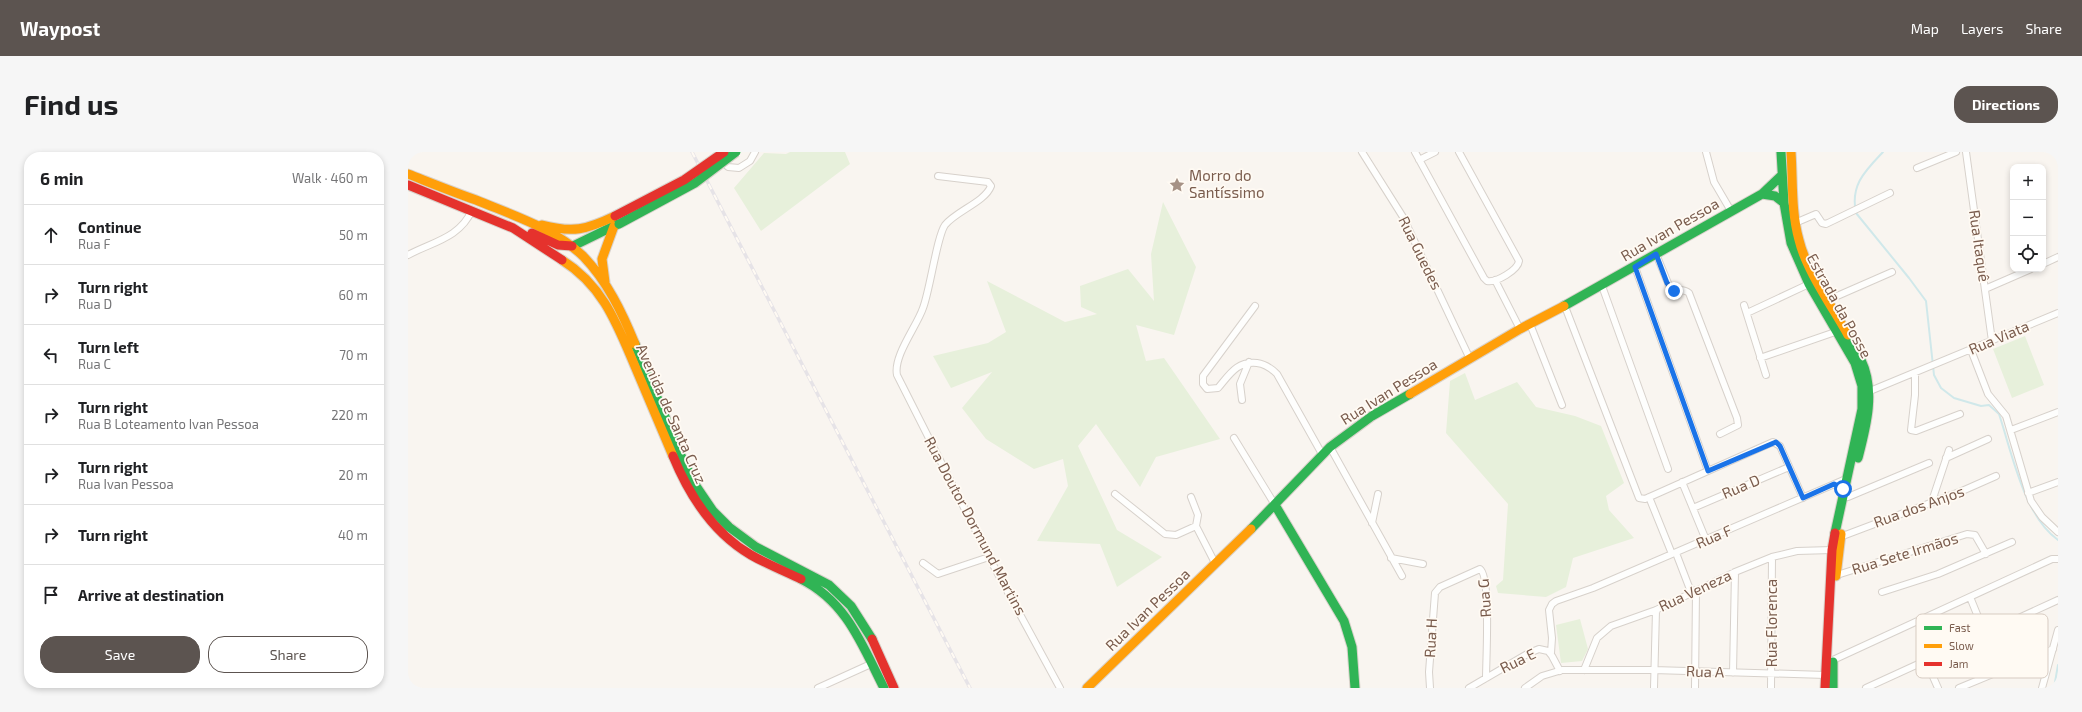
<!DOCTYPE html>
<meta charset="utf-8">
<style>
body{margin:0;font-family:"Exo 2",sans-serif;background:#f6f6f6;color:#202124}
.controls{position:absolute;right:12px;top:12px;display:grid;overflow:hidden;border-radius:8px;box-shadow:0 2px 6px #0003}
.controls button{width:36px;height:36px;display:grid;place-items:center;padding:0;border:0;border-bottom:1px solid #e0e0e0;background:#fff;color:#202124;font:20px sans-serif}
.stop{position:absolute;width:12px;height:12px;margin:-9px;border:3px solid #1a73e8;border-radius:50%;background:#fff}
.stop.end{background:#1a73e8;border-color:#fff;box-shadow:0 1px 4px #0008}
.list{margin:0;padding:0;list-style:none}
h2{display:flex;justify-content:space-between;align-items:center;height:52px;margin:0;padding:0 16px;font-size:17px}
h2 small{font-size:13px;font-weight:400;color:#757577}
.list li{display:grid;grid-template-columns:26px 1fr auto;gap:12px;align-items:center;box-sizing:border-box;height:60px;padding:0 16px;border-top:1px solid #e0e0e0}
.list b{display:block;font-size:15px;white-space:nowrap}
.list p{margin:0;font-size:13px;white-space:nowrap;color:#757577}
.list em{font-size:13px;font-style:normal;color:#757577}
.actions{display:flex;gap:8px;padding:12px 16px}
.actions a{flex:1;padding:9px 0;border:1px solid #5c5450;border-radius:16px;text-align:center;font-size:14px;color:#5c5450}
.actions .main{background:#5c5450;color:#fff}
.icon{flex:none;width:22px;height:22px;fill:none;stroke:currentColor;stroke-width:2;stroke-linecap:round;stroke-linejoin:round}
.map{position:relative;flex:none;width:1650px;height:536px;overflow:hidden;border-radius:16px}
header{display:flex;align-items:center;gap:24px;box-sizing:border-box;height:56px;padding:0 20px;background:#5c5450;color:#fff}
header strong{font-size:19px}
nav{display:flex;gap:22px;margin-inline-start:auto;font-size:14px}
.intro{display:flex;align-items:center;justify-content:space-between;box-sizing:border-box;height:96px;padding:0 24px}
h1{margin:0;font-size:28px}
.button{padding:10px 18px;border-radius:16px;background:#5c5450;color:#fff;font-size:14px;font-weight:700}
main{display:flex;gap:24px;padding:0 24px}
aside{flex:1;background:#fff;border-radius:16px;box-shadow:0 2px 6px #0003}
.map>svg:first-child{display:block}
.green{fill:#e7f0db}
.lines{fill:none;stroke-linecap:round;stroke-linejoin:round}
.stream{stroke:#d0e8ea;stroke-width:2}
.street-casing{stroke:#d7d1cb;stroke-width:8}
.fast-casing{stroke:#d9d2cb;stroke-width:11}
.slow-casing{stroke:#d9d2cb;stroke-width:11}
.jam-casing{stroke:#d9d2cb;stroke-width:11}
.street{stroke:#fefefd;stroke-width:6}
.fast{stroke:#30b455;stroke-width:9}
.slow{stroke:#ff9f0a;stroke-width:9}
.jam{stroke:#e5322d;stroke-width:9}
.rail-casing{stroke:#e6e3e7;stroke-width:3.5}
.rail{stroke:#fffaf3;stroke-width:2;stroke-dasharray:6;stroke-linecap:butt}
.fast-bridge-casing{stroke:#d9d2cb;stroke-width:11;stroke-linecap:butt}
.jam-bridge-casing{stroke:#d9d2cb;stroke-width:11;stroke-linecap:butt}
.fast-bridge{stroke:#30b455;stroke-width:9}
.jam-bridge{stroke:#e5322d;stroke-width:9}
.route{stroke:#1a73e8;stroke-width:5}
.labels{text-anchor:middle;stroke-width:3.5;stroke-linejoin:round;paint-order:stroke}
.poi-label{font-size:15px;fill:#7a5c4d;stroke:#fffaf3;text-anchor:start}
.street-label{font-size:15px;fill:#7a5c4d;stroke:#fffaf3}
.key{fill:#fffaf3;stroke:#d7cbc1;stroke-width:1}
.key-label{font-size:11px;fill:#7a5c4d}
</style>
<header>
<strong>Waypost</strong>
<nav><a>Map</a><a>Layers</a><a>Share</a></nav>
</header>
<div class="intro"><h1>Find us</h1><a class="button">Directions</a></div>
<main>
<aside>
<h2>6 min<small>Walk · 460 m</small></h2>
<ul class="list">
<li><svg class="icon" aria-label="ahead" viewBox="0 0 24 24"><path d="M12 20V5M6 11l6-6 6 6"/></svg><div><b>Continue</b><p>Rua F</p></div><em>50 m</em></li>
<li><svg class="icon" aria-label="right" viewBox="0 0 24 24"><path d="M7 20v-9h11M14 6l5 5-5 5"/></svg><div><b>Turn right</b><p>Rua D</p></div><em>60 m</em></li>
<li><svg class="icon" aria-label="left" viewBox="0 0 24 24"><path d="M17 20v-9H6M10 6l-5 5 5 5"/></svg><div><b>Turn left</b><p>Rua C</p></div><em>70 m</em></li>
<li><svg class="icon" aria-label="right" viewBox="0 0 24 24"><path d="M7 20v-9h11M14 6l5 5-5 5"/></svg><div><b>Turn right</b><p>Rua B Loteamento Ivan Pessoa</p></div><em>220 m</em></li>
<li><svg class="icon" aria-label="right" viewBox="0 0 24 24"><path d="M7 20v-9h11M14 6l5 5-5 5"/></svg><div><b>Turn right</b><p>Rua Ivan Pessoa</p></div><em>20 m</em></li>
<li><svg class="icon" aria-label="right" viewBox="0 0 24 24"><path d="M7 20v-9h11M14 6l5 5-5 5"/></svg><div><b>Turn right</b></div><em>40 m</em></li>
<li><svg class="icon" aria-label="arrive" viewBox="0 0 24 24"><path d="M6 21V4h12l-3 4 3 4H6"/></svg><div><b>Arrive at destination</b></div></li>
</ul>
<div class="actions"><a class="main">Save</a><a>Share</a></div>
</aside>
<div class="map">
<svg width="1650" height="536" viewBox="0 0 1650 536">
<rect width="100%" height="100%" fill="#f9f5f0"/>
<!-- green -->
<path class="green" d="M 382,0 L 437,0 L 442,12 L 353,79 L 326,36 L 356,1 L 378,2 Z
M 755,50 L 788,115 L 766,183 L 728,173 L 738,209 L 756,206 L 812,287 L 748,305 L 732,335 L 688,272 L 670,294 L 709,378 L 754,405 L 709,435 L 692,392 L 629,389 L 660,334 L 655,307 L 626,317 L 578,287 L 554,256 L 584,220 L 543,236 L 525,204 L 580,191 L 598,180 L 579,129 L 657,170 L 689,162 L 673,155 L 672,134 L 720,117 L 746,149 L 743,102 Z
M 1617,184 L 1636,233 L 1604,246 L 1585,197 Z
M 1057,221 L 1067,248 L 1109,230 L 1128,255 L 1167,264 L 1193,274 L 1216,331 L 1198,344 L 1201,358 L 1226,386 L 1165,406 L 1158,435 L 1138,445 L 1090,441 L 1088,434 L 1095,428 L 1100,352 L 1038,281 L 1042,229 Z
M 1172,467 L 1180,497 L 1174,509 L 1153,511 L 1148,473 Z"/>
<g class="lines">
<!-- stream -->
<path class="stream" d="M 1475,0 C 1457,19 1442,33 1448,61 L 1501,126 L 1518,149 L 1526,223 L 1533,236 L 1546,246 L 1573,254 L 1581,253 L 1591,262 C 1604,301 1616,364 1650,388
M 1646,536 L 1650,513"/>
<defs>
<path id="street" d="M 954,0 L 995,65 L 1062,207
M 1007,0 L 1076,126 L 1079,129 C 1088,131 1110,118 1111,109 L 1051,0
M 1298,0 L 1306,30 L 1323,59
M 1558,0 L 1584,189
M 1011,8 L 1027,0
M 314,9 L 320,15 L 331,16 L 342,9 L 347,0
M 1509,16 L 1548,0
M 530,24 L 580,30 L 583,34 C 577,50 548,59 537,73 C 529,84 522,138 515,156 C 509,174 485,204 489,223 L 583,409 L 652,536
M 1387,71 L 1408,62 L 1414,71 L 1418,72 L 1482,41
M 1248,102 L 1262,136 C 1268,140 1275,136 1281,141 L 1329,266 L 1330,273 L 1312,282
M 0,103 C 24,90 52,86 64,58
M 1635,112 L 1650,105
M 1227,115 L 1300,319
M 1087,128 L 1112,177
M 1194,134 L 1260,317
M 1577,137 L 1623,117
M 1420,148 L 1484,120
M 1156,152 L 1231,346 L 1237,347 L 1365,290 L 1372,294 L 1395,346
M 1336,153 L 1358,223
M 847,154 L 795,224 L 795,232 L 799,237 L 810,236 C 822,222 829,209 849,211 C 857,212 863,216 869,222 L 914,302
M 1339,161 L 1401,132
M 1122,172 L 1154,253
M 1563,198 L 1580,242 L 1598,264 L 1623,349 L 1634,365 L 1650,380
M 1352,206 L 1430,179
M 1507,221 L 1507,243 L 1503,278 L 1508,279 L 1552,262
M 1462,239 L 1650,161
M 834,248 L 832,232 L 841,210
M 1603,278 L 1650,260
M 826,286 L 867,353
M 922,295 L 994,424
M 1538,306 L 1580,287
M 1274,330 L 1298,388
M 1620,341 L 1650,330
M 707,342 L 757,382 L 768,383 L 788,374
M 783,345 L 790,363 L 788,374 L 807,411
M 1241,345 L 1264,402
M 1440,345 L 1521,311
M 1524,349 L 1541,298
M 1285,356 L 1381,315
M 964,371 L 970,342
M 1432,385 L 1554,339 L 1588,324
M 1268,401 L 1283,440
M 983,406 L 1015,412
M 515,411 L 530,422 L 581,405
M 1429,423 L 1559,382 L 1567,383 L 1578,402
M 1474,440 L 1530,422 L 1604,390
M 1562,445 L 1577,482
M 1143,501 L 1144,486 L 1141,458 L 1144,452 L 1148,449 L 1185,436 L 1438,327
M 1425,508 L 1644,407 L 1650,407
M 1518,509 L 1530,536
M 1176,518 L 1189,486 L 1203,474 L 1248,458 L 1327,420 L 1364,405 L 1389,399 L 1424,398
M 1325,521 L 1327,420
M 410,536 L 465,511
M 1022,536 L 1021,520 L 1027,441 L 1032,435 L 1072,417 C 1083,424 1078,509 1078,526
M 1061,536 L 1121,501 L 1131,497 L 1140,499 L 1144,504 L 1152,519
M 1117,536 L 1134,524 L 1154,518 L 1245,518 L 1418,523
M 1246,536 L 1248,458
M 1287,536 L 1288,438
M 1363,536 L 1364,405
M 1458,536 L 1650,448
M 1551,536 L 1645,497
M 1634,536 L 1650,478"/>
<path id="fast" d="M 1373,0 L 1376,51 L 1383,91 L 1401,132 L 1447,211 L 1454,234 L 1454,257 L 1427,381
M 1354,42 L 1367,44 L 1376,51
M 165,94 L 210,72
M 1156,154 L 1354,42 L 1374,23
M 1440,183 C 1444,191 1449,199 1453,208 C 1468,239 1458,275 1450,306
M 227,192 L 274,306 L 288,334 L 305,359 L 321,375 L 348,395 L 421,433 L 443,454 L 464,487
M 867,353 L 936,469 L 944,495 L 947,536
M 843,377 L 922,295 L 964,264 L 1002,242
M 393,427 C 439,450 454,493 476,536
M 1425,510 L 1425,536"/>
<path id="slow" d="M 1383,0 C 1385,29 1383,60 1391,88 C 1398,118 1425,156 1440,183
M 0,22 C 23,31 45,40 68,48 C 104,63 146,76 175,104 C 199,129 214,160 227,192
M 134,73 C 165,81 178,78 207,64
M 154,108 C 197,135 210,175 229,219 C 241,248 253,276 265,304
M 197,130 L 194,107 L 206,74
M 1002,242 L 1112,177 L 1156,154
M 1428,424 L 1433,382
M 679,536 L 843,377"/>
<path id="jam" d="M 0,33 L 105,76 L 154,108
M 124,81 L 150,93 L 164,94
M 265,304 C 281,343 305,381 343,403 C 359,412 376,419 393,427
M 464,487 L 486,536
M 1417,536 L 1424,398 L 1427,381"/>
</defs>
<!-- street casing -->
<use href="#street" class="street-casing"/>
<!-- fast casing -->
<use href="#fast" class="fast-casing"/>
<!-- slow casing -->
<use href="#slow" class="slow-casing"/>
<!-- jam casing -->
<use href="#jam" class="jam-casing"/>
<!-- street -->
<use href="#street" class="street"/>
<!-- fast -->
<use href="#fast" class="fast"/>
<!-- slow -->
<use href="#slow" class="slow"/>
<!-- jam -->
<use href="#jam" class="jam"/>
<defs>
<path id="rail" d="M 284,0 L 562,536"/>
</defs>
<!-- rail casing -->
<use href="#rail" class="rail-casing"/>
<!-- rail -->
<use href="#rail" class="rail"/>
<defs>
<path id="fast-bridge" d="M 211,72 L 287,31 L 328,0"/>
<path id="jam-bridge" d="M 207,64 L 276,28 L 316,0"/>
</defs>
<!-- fast-bridge casing -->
<use href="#fast-bridge" class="fast-bridge-casing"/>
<!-- jam-bridge casing -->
<use href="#jam-bridge" class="jam-bridge-casing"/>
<!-- fast-bridge -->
<use href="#fast-bridge" class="fast-bridge"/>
<!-- jam-bridge -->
<use href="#jam-bridge" class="jam-bridge"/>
</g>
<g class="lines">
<!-- route -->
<path class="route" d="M 1266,139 L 1259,131 L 1248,102 L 1227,115 L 1300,319 L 1368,290 L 1372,294 L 1395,346 L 1426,332 L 1435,337"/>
</g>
<!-- icons -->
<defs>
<symbol id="sight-bare" viewBox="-9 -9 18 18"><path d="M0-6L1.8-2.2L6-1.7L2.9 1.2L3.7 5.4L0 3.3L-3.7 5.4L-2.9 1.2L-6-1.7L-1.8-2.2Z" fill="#a69286" stroke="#fffaf3" stroke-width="2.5" paint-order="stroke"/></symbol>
</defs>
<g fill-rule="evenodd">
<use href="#sight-bare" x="758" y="22" width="22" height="22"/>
</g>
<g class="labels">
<!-- poi labels -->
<g class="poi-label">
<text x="781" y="29">Morro do<tspan x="781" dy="17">Santíssimo</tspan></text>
</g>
<!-- street labels -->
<g class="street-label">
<text transform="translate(1262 78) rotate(-30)" y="5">Rua Ivan Pessoa</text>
<text transform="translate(1571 94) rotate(82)" y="5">Rua Itaquê</text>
<text transform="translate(1012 101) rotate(64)" y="5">Rua Guedes</text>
<text transform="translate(1431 154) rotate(61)" y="5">Estrada da Posse</text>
<text transform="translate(1591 186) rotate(-23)" y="5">Rua Viata</text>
<text transform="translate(981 240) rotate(-32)" y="5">Rua Ivan Pessoa</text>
<text transform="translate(263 262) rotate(66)" y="5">Avenida de Santa Cruz</text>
<text transform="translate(1333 335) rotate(-23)" y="5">Rua D</text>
<text transform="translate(1511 355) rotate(-20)" y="5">Rua dos Anjos</text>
<text transform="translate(567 374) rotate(62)" y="5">Rua Doutor Dormund Martins</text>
<text transform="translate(1306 385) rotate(-23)" y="5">Rua F</text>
<text transform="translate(1497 402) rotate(-17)" y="5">Rua Sete Irmãos</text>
<text transform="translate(1287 439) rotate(-25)" y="5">Rua Veneza</text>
<text transform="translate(1077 446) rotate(-94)" y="5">Rua G</text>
<text transform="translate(740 458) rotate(-44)" y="5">Rua Ivan Pessoa</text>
<text transform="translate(1364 471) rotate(-90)" y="5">Rua Florenca</text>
<text transform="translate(1023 486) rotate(-87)" y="5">Rua H</text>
<text transform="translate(1110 509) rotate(-26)" y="5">Rua E</text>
<text transform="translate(1297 520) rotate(2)" y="5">Rua A</text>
</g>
</g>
<!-- legend -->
<rect x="1508" y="462" width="132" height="64" rx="6" class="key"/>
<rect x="1516" y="474" width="18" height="4" fill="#30b455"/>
<rect x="1516" y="492" width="18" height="4" fill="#ff9f0a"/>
<rect x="1516" y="510" width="18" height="4" fill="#e5322d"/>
<g class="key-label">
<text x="1541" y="480">Fast</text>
<text x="1541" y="498">Slow</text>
<text x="1541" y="516">Jam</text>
</g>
</svg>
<div class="controls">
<button>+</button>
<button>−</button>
<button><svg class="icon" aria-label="locate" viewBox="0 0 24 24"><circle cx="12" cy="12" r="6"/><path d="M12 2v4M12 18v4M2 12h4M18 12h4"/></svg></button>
</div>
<div class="stop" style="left:1435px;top:337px"></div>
<div class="stop end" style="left:1266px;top:139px"></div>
</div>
</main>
